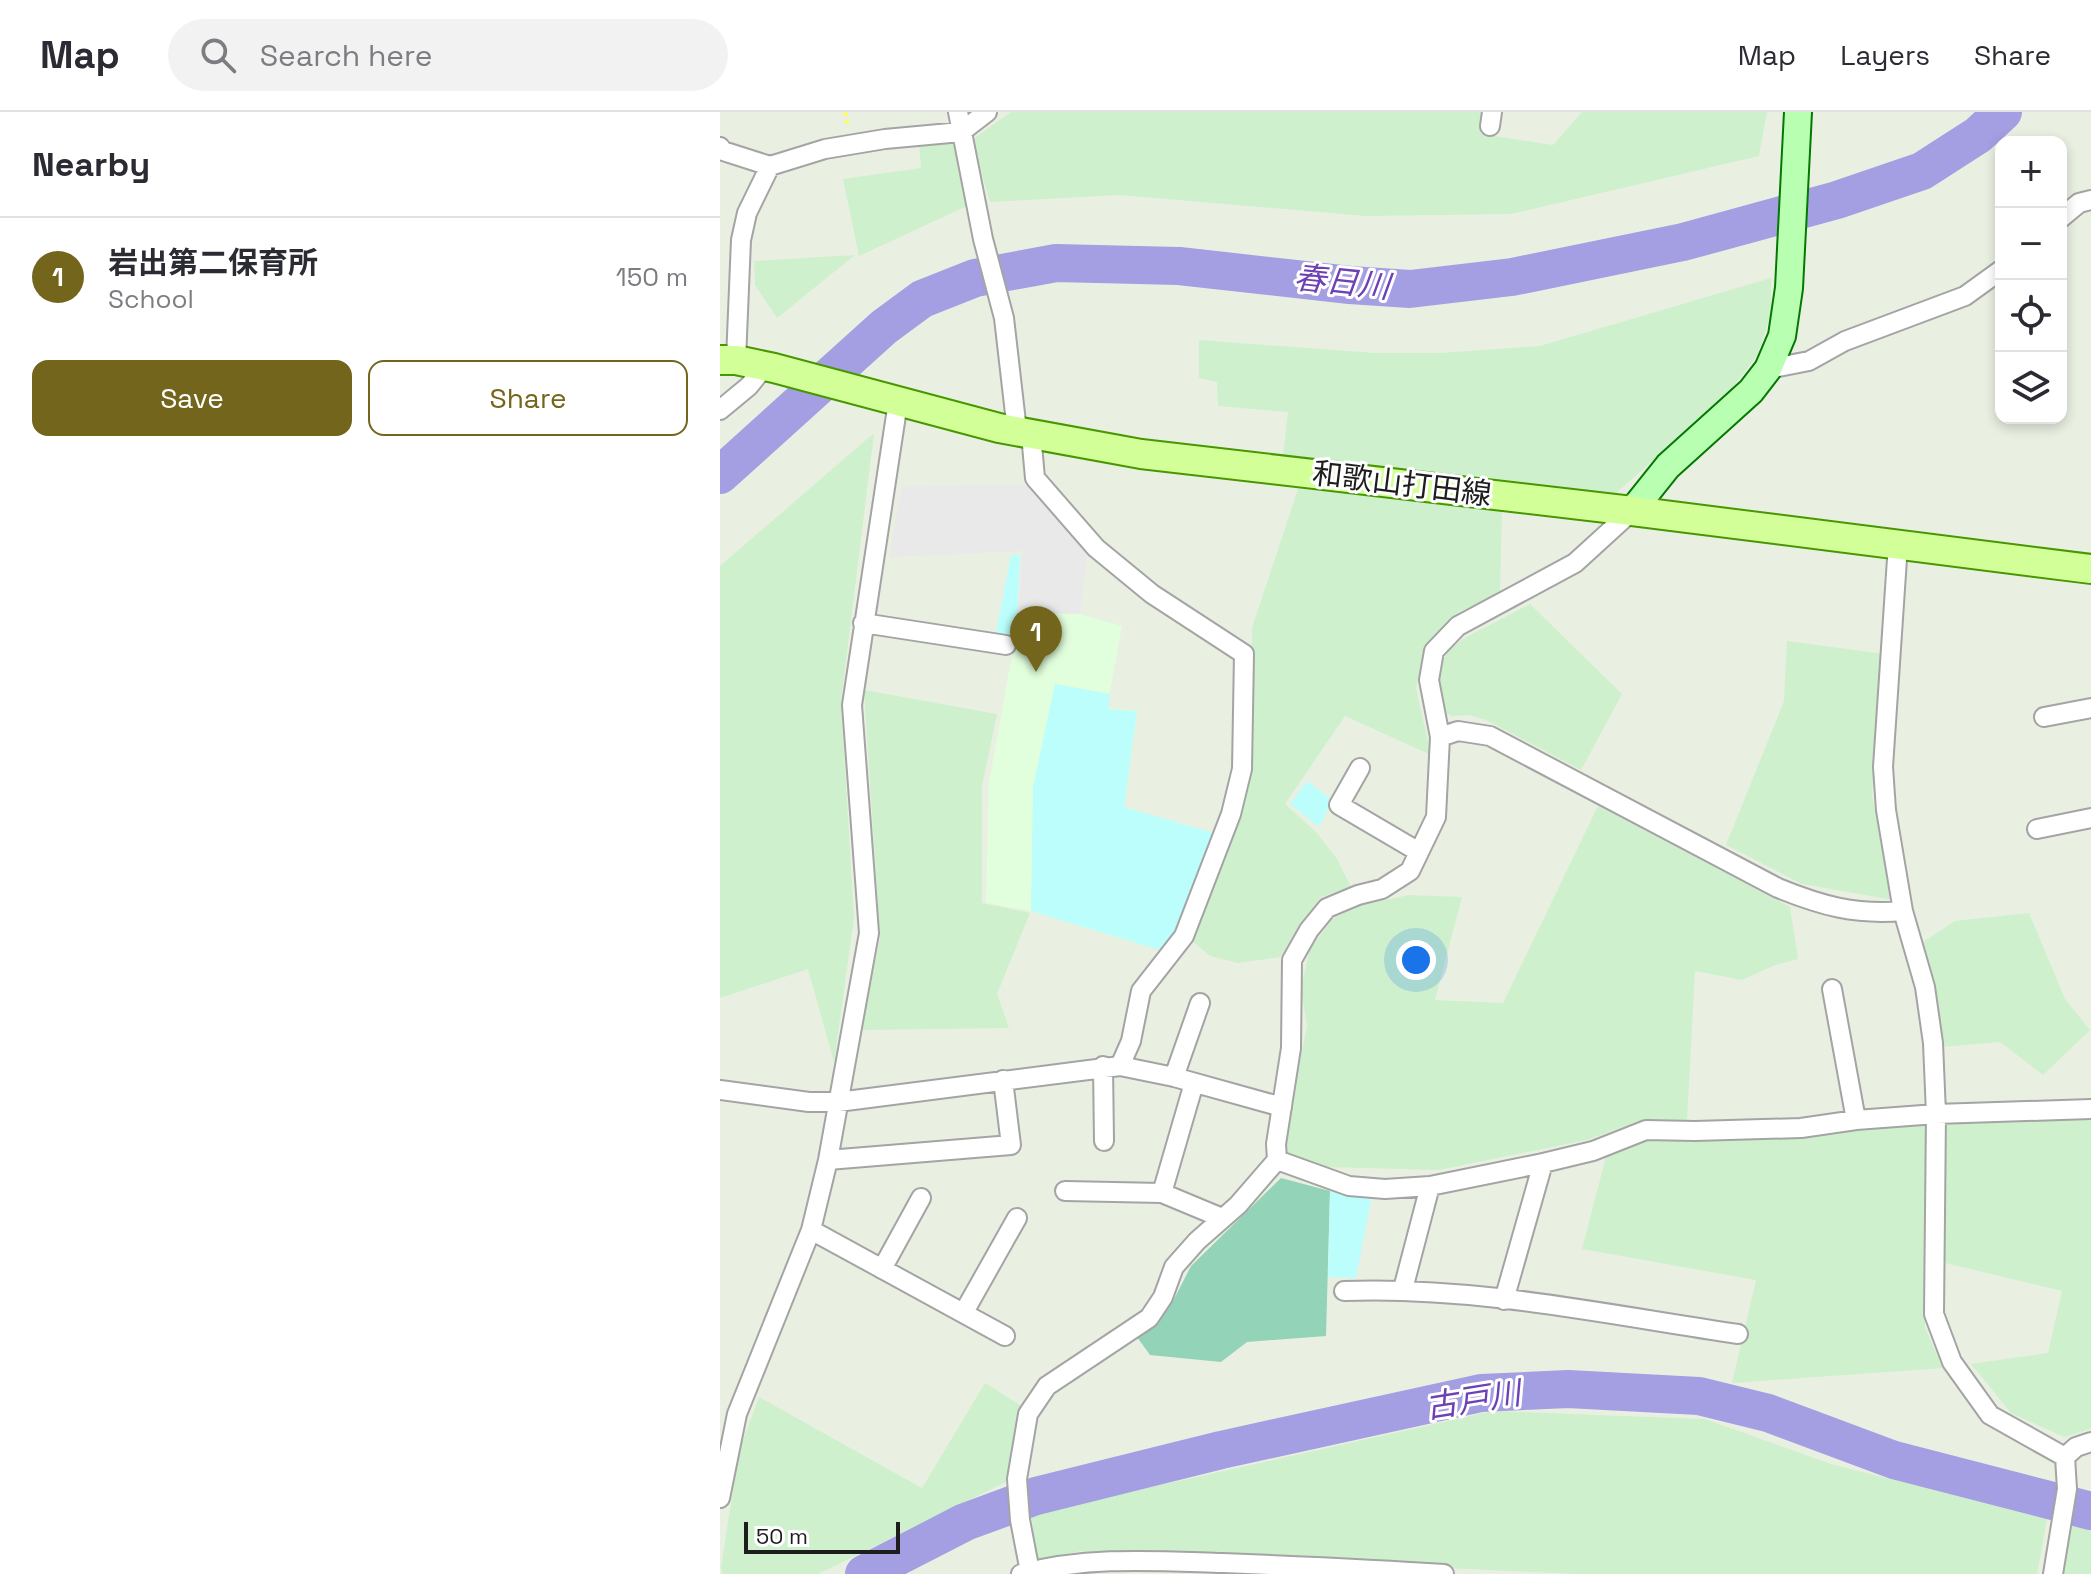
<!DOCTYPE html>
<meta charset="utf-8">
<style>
body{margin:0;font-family:"Space Grotesk","Noto Sans JP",sans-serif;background:#f2f2f3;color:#2b2b33}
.controls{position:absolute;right:24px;top:24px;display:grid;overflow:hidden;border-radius:16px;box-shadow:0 4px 12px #0003}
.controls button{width:72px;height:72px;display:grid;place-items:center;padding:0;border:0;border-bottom:2px solid #e1e1e2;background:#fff;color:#2b2b33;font:40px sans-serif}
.scale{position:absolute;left:24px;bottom:20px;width:156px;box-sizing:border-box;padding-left:8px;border:4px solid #1d1d1d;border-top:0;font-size:22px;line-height:28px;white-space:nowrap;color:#1d1d1d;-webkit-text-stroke:6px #fff;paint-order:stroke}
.you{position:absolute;left:696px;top:848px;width:28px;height:28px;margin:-20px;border:6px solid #fff;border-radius:50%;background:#1a73e8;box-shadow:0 0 0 12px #1a73e833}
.badge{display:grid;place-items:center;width:52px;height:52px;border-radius:50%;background:#73661c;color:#fff;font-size:26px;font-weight:700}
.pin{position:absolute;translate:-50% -66px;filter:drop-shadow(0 2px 4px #0008)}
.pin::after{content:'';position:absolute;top:42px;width:28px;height:24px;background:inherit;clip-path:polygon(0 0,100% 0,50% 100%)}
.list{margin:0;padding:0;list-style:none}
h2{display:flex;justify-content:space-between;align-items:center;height:104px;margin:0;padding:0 32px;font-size:34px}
h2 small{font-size:26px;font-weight:400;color:#7c7c81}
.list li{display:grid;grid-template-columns:52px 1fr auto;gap:24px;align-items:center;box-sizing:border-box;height:120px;padding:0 32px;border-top:2px solid #e1e1e2}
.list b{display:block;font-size:30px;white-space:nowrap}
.list p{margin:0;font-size:26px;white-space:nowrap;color:#7c7c81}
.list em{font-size:26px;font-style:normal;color:#7c7c81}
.actions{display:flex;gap:16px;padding:24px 32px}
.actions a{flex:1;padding:18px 0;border:2px solid #73661c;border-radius:16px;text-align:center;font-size:28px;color:#73661c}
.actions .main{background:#73661c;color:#fff}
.icon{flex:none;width:44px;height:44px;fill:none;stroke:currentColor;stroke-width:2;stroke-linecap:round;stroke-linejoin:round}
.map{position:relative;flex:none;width:1371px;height:1462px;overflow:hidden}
header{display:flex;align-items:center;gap:48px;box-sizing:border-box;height:112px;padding:0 40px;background:#fff;border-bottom:2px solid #e1e1e2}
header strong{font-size:38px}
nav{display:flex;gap:44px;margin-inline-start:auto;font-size:28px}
.search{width:560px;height:72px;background:#f2f2f3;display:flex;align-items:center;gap:20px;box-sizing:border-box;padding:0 28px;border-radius:44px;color:#7c7c81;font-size:30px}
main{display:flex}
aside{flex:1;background:#fff}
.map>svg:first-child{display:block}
.education{fill:#e1ffdc}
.farmland{fill:#cef0cc}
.forest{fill:#93d3b7}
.park{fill:#bbfefb}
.parking{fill:#e9e9e9}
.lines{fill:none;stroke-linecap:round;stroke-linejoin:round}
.river{stroke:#a49ee2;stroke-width:38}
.street-casing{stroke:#a4a4a4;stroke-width:22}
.secondary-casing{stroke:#037900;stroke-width:30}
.primary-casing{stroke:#479700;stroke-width:32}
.path{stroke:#fffa64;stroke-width:4;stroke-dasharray:4 4;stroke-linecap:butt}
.street{stroke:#fff;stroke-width:18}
.secondary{stroke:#b8ffb1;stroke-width:26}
.primary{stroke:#d3ff98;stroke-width:28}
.labels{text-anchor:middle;stroke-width:6;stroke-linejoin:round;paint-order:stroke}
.street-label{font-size:30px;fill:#1d1d1d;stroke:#fff}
.water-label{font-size:32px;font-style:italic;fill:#6c41b6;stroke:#fff}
</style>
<header>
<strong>Map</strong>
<div class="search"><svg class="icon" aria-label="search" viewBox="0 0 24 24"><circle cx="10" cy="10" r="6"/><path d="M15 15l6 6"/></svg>Search here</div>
<nav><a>Map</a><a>Layers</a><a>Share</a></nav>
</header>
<main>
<aside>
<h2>Nearby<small></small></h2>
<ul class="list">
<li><span class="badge">1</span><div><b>岩出第二保育所</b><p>School</p></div><em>150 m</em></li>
</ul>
<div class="actions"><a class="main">Save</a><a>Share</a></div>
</aside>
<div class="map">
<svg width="1371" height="1462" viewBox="0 0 1371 1462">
<rect width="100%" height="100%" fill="#e9f0e2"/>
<!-- education -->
<path class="education" d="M 325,501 L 360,502 L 402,514 L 387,596 L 417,599 L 404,695 L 497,722 L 440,838 L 311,799 L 266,791 L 269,670 L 298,510 Z"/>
<!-- farmland -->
<path class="farmland" d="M 291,0 L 763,0 L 761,22 L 833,33 L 862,0 L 1047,0 L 1039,44 L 791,102 L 646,104 L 399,83 L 270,90 L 252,28 Z
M 226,27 L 235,33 L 247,94 L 139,144 L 123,67 L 201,56 L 199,31 Z
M 135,143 L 57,206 L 35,173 L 34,149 Z
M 1051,166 L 1051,202 L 1038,242 L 1008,282 L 894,383 L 563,344 L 568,300 L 498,294 L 497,270 L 479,266 L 479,228 L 655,241 L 720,241 L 820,234 Z
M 154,321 L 121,589 L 134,806 L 114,950 L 88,857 L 0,886 L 0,454 Z
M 578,377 L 782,397 L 780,482 L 740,499 L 707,531 L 696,576 L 711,643 L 625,604 L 565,692 L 596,720 L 617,747 L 631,775 L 601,785 L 579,813 L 560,845 L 518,851 L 490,844 L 471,828 L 529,676 L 532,516 Z
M 810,492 L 902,582 L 861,658 L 766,608 L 750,603 L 731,604 L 724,599 L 718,566 L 721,551 L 729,538 L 743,527 Z
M 1067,529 L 1164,542 L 1152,683 L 1173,788 L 1082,772 L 1006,733 L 1064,589 Z
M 144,578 L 277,602 L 262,674 L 262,791 L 310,801 L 277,882 L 289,916 L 141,918 L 160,827 Z
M 878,694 L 1070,795 L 1078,847 L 1055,853 L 1022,868 L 975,859 L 967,1009 L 918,1009 L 867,1028 L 719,1058 L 606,1055 L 562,1039 L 587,914 L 581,876 L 590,837 L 612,807 L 641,793 L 689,783 L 742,785 L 715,888 L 783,891 Z
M 1309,801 L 1345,887 L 1370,918 L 1323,963 L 1280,930 L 1221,935 L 1203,830 L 1235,809 Z
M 1371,1005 L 1371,1317 L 1344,1325 L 1291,1301 L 1251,1252 L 1328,1241 L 1342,1179 L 1221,1150 L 1227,1011 Z
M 1205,1013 L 1205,1216 L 1223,1256 L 1012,1271 L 1036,1168 L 862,1137 L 886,1045 L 931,1027 L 1017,1028 Z
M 265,1271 L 300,1293 L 286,1370 L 98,1462 L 3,1462 L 1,1456 L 19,1339 L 39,1285 L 202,1376 Z
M 773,1299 L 985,1307 L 1111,1352 L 1327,1407 L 1317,1462 L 856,1462 L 361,1439 L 317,1448 L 311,1402 Z
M 1351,1411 L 1371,1415 L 1371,1462 L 1342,1462 Z"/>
<!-- forest -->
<path class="forest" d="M 561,1066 L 610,1079 L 606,1224 L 527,1230 L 501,1250 L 430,1243 L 417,1225 L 453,1189 L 471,1154 Z"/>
<!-- park -->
<path class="park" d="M 291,443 L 300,443 L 297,509 L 288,527 L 275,525 Z
M 335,572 L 390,582 L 388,597 L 417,599 L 404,695 L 497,722 L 459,815 L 440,838 L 311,799 L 313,675 Z
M 587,669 L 612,688 L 599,715 L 570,692 Z
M 610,1079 L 652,1083 L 636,1166 L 608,1165 Z"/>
<!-- parking -->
<path class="parking" d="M 310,373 L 368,438 L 360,502 L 325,501 L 298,510 L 302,439 L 169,445 L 182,374 Z"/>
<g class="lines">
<!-- river -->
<path class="river" d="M 0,363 L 164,215 L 202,187 L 255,166 L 336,151 L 459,154 L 630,173 L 690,177 L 792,165 L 963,130 L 1117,88 L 1202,59 L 1258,23 L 1283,0
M 144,1462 L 245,1410 L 316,1384 L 501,1338 L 761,1281 L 848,1277 L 979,1284 L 1048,1301 L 1174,1348 L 1371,1399"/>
<defs>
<path id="street" d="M 238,0 L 263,127 L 284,206 L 297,319
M 770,14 L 772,0
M 0,35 L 3,39 L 50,54 L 105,37 L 165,27 L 241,20 L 267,0
M 1341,106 L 1359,91 L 1371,88
M 16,248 L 21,128 L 27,101 L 50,54
M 1048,257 L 1089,249 L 1125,229 L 1245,184 L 1281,158
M 0,298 L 29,274 L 45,254
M 311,322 L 315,366 L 376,436 L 432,482 L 524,542 L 522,657 L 511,702 L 464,824 L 421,879 L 411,929 L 400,954
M 1178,432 L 1163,655 L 1166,698 L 1183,799 L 1205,875 L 1213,931 L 1216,1002 L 1214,1202 L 1232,1250 L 1270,1303 L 1345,1345 L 1347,1377 L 1333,1462
M 143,511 L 286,533
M 1324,605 L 1371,596
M 720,625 L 738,619 L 770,624 L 1058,776 C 1102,794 1135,803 1183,799
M 640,656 L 619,693 L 699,740
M 1317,717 L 1371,706
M 1112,877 L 1136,1008
M 383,954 L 384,1029
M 454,965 L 480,891
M 0,978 L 89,990 L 118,990 L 400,954 L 454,965 L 562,995
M 108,1048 L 291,1033 L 283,968
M 557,1048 L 629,1074 L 665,1077 L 710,1074 L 823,1051 L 873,1039 L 926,1018 L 975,1019 L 1081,1016 L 1136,1008 L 1216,1002 L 1371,997
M 345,1079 L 442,1081 L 502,1106
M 442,1081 L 474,971
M 91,1118 L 285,1224
M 162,1157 L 201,1086
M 683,1177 L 710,1074
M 624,1179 C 756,1174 888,1203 1018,1222
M 784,1188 L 823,1051
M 244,1200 L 297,1106
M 1345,1345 L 1356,1335 L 1371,1330
M 0,1386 L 17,1302 L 91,1118 L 108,1048 L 149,821 L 132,593 L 178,290
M 310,1460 L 300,1408 L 297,1367 L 308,1302 L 327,1274 L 429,1206 L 443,1185 L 454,1155 L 477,1129 L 518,1093 L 557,1048 L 556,1032 L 571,936 L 572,848 L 589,818 L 607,796 L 638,783 L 662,777 L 690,759 L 716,705 L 720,625 L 709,568 L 714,539 L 738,514 L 855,451 L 912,399
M 301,1462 C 367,1444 436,1449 503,1451 C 577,1454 650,1457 724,1462"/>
<path id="secondary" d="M 912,399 L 948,354 L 1031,279 L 1048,257 L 1062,224 L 1069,176 L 1078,0"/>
<path id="primary" d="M 0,248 L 16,248 L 54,256 L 279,316 L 421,342 L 912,399 L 1371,457"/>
</defs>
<!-- street casing -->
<use href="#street" class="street-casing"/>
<!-- secondary casing -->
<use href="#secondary" class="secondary-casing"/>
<!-- primary casing -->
<use href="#primary" class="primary-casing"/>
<!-- path -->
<path class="path" d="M 125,0 L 128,13"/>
<!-- street -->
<use href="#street" class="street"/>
<!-- secondary -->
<use href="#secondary" class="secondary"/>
<!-- primary -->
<use href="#primary" class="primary"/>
</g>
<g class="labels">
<!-- street labels -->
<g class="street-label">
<text transform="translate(682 372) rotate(7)" y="10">和歌山打田線</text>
</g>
<!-- water labels -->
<g class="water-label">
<text transform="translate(622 170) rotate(6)" y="11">春日川</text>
<text transform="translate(753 1288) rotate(-9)" y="11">古戸川</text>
</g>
</g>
</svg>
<div class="controls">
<button>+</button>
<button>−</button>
<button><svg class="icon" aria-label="locate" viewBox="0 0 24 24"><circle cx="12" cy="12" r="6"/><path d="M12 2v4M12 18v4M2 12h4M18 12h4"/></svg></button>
<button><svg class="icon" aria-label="layers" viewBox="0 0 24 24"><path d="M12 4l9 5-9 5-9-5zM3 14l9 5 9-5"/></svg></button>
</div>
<div class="scale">50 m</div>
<div class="you"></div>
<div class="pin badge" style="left:316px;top:560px">1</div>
</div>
</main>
